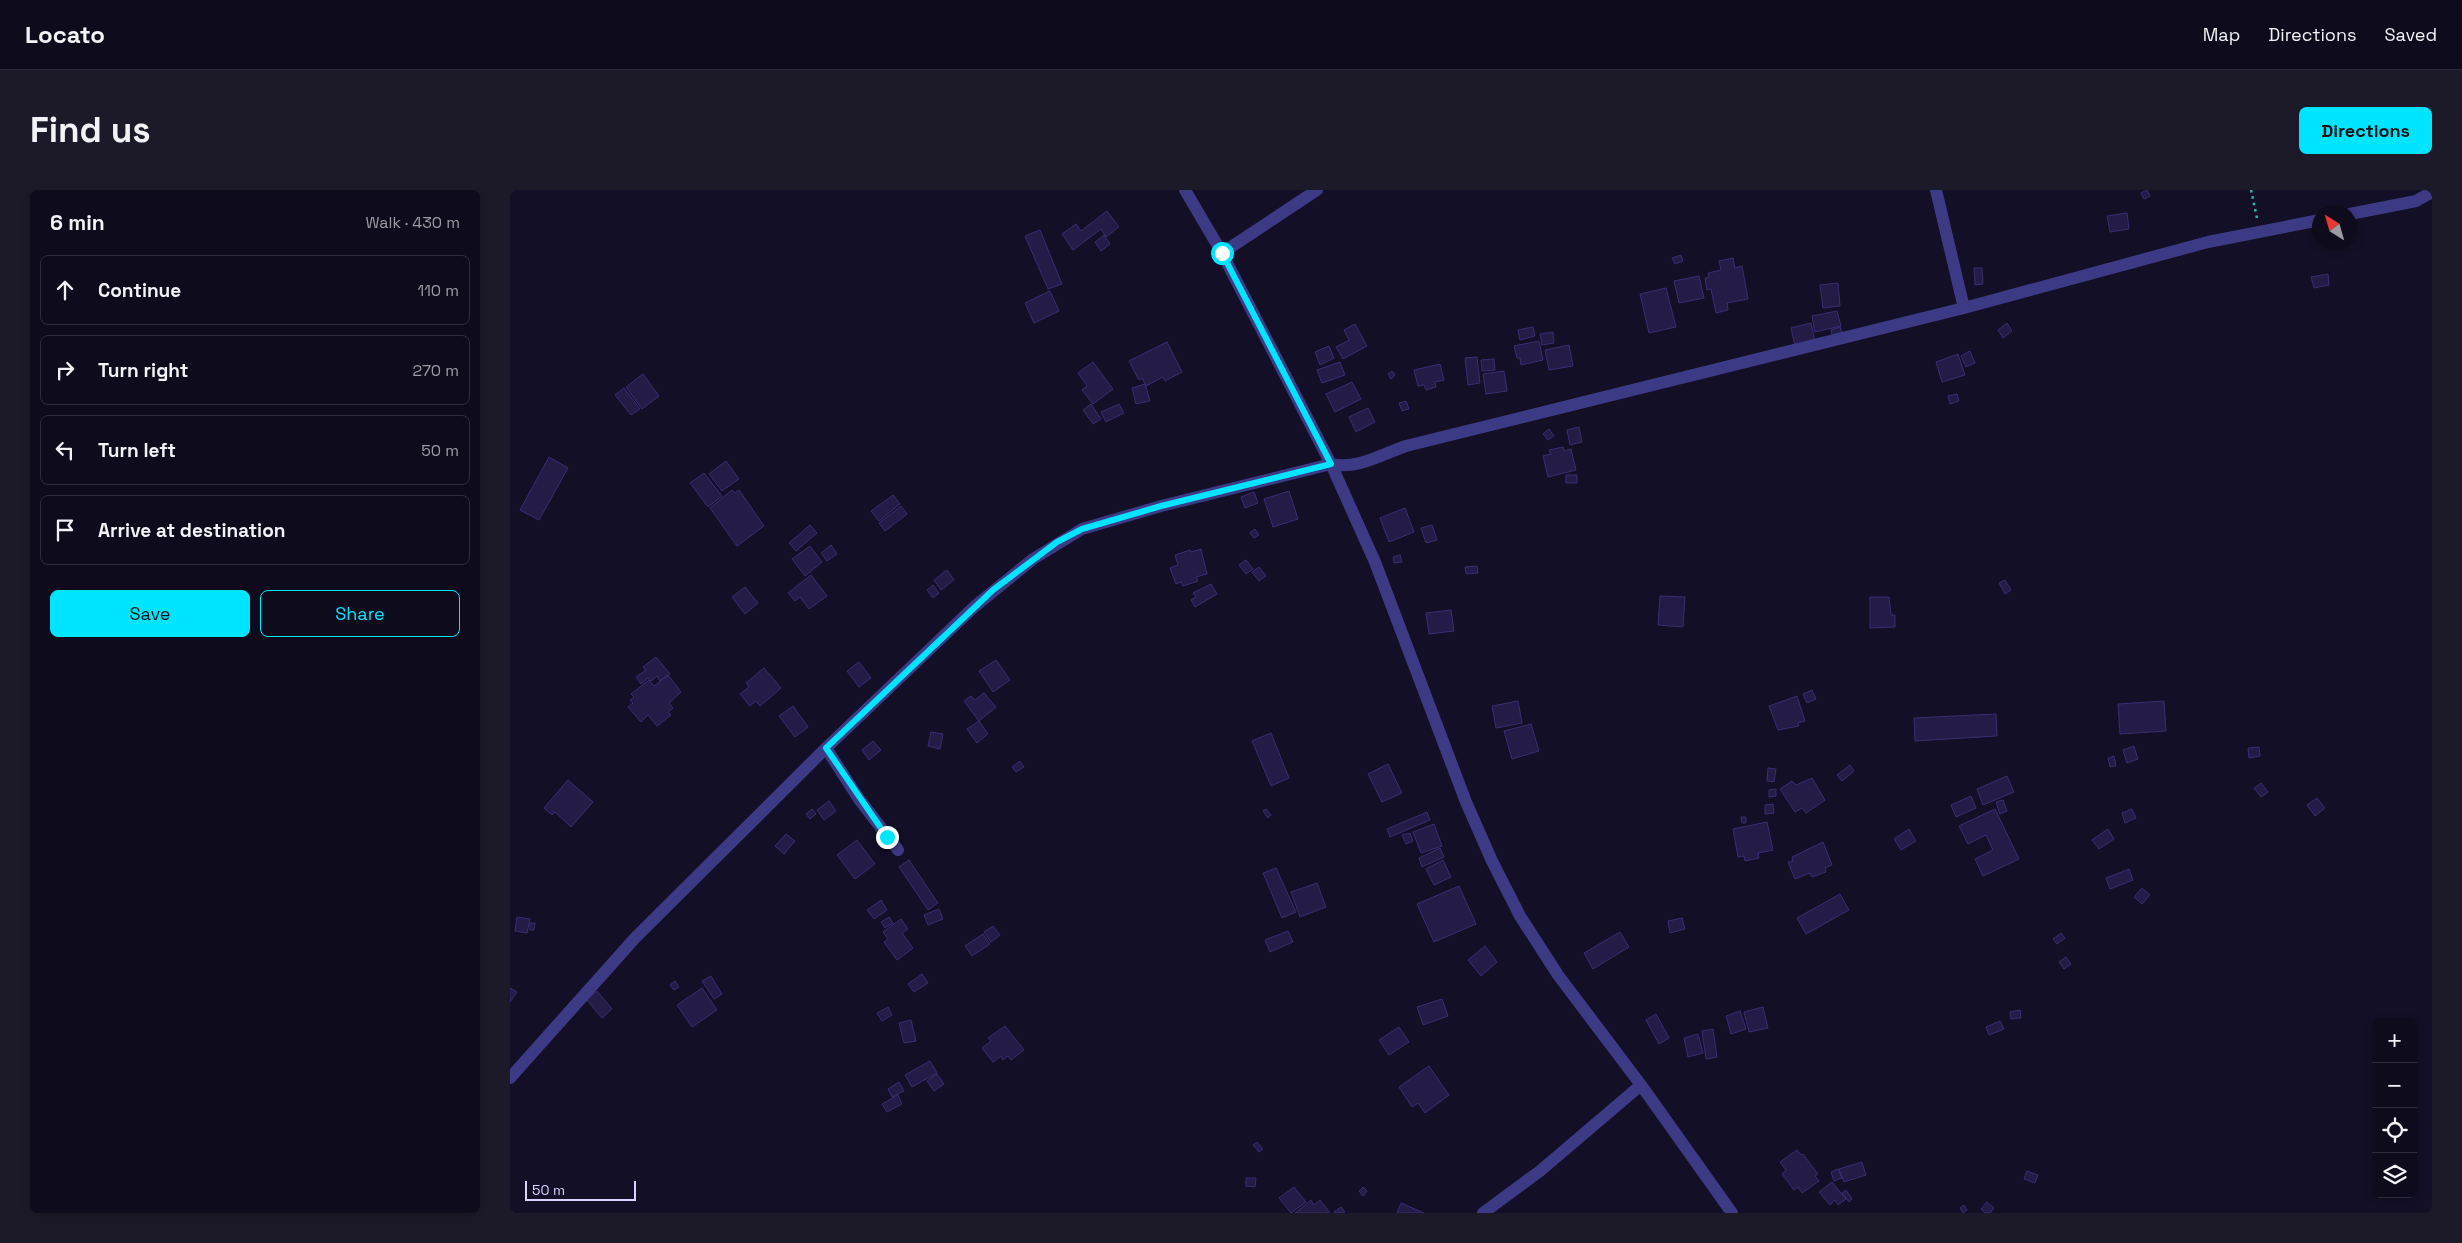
<!DOCTYPE html>
<meta charset="utf-8">
<style>
body{margin:0;font-family:"Space Grotesk",sans-serif;background:#1c1929;color:#f1f3f6}
.controls{position:absolute;right:15px;bottom:15px;display:grid;overflow:hidden;border-radius:8px;box-shadow:0 2px 8px #0003}
.controls button{width:45px;height:45px;display:grid;place-items:center;padding:0;border:0;border-bottom:1px solid #2e2b3b;background:#0e0b1c;color:#f1f3f6;font:25px sans-serif}
.compass{position:absolute;left:1802px;top:15px;width:45px;height:45px;border-radius:50%;background:#0e0b1c;box-shadow:0 2px 8px #0003;rotate:323deg}
.scale{position:absolute;left:15px;bottom:12px;width:111px;box-sizing:border-box;padding-left:5px;border:2px solid #d9d4ff;border-top:0;font-size:14px;line-height:18px;white-space:nowrap;color:#d9d4ff;-webkit-text-stroke:4px #130f26;paint-order:stroke}
.stop{position:absolute;width:15px;height:15px;margin:-11px;border:4px solid #00e5ff;border-radius:50%;background:#fff}
.stop.end{background:#00e5ff;border-color:#fff;box-shadow:0 1px 5px #0008}
.list{margin:0;padding:0;list-style:none}
h2{display:flex;justify-content:space-between;align-items:center;height:65px;margin:0;padding:0 20px;font-size:21px}
h2 small{font-size:16px;font-weight:400;color:#9b9ba3}
.list li{display:grid;grid-template-columns:32px 1fr auto;gap:15px;align-items:center;box-sizing:border-box;height:70px;margin:0 10px 10px;padding:0 10px;border:1px solid #2e2b3b;border-radius:8px}
.list b{display:block;font-size:19px;white-space:nowrap}
.list em{font-size:16px;font-style:normal;color:#9b9ba3}
.actions{display:flex;gap:10px;padding:15px 20px}
.actions a{flex:1;padding:11px 0;border:1px solid #00e5ff;border-radius:8px;text-align:center;font-size:18px;color:#00e5ff}
.actions .main{background:#00e5ff;color:#111}
.icon{flex:none;width:28px;height:28px;fill:none;stroke:currentColor;stroke-width:2;stroke-linecap:round;stroke-linejoin:round}
.map{position:relative;flex:none;width:1922px;height:1023px;overflow:hidden;border-radius:8px}
header{display:flex;align-items:center;gap:30px;box-sizing:border-box;height:70px;padding:0 25px;background:#0e0b1c;border-bottom:1px solid #2e2b3b}
header strong{font-size:24px}
nav{display:flex;gap:28px;margin-inline-start:auto;font-size:18px}
.intro{display:flex;align-items:center;justify-content:space-between;box-sizing:border-box;height:120px;padding:0 30px}
h1{margin:0;font-size:35px}
.button{padding:12px 22px;border-radius:8px;background:#00e5ff;color:#111;font-size:18px;font-weight:700}
main{display:flex;gap:30px;padding:0 30px}
aside{flex:1;background:#0e0b1c;border-radius:8px;box-shadow:0 2px 8px #0003}
.map>svg:first-child{display:block}
.building{fill:#241b47;stroke:#3b2d73}
.lines{fill:none;stroke-linecap:round;stroke-linejoin:round}
.path{stroke:#2fb8b0;stroke-width:2.5;stroke-dasharray:2.5 4;stroke-linecap:butt}
.minor{stroke:#3d3a85;stroke-width:12}
.route{stroke:#00e5ff;stroke-width:6}
</style>
<header>
<strong>Locato</strong>
<nav><a>Map</a><a>Directions</a><a>Saved</a></nav>
</header>
<div class="intro"><h1>Find us</h1><a class="button">Directions</a></div>
<main>
<aside>
<h2>6 min<small>Walk · 430 m</small></h2>
<ul class="list">
<li><svg class="icon" aria-label="ahead" viewBox="0 0 24 24"><path d="M12 20V5M6 11l6-6 6 6"/></svg><div><b>Continue</b></div><em>110 m</em></li>
<li><svg class="icon" aria-label="right" viewBox="0 0 24 24"><path d="M7 20v-9h11M14 6l5 5-5 5"/></svg><div><b>Turn right</b></div><em>270 m</em></li>
<li><svg class="icon" aria-label="left" viewBox="0 0 24 24"><path d="M17 20v-9H6M10 6l-5 5 5 5"/></svg><div><b>Turn left</b></div><em>50 m</em></li>
<li><svg class="icon" aria-label="arrive" viewBox="0 0 24 24"><path d="M6 21V4h12l-3 4 3 4H6"/></svg><div><b>Arrive at destination</b></div></li>
</ul>
<div class="actions"><a class="main">Save</a><a>Share</a></div>
</aside>
<div class="map">
<svg width="1922" height="1023" viewBox="0 0 1922 1023">
<rect width="100%" height="100%" fill="#130f26"/>
<!-- building -->
<path class="building" d="M 1637,0 L 1640,6 L 1634,9 L 1631,3 Z
M 597,21 L 609,37 L 596,47 L 591,39 L 563,60 L 552,44 L 566,34 L 571,41 Z
M 1617,23 L 1619,39 L 1600,42 L 1597,26 Z
M 530,40 L 552,94 L 538,99 L 515,46 Z
M 594,45 L 600,54 L 591,61 L 585,52 Z
M 1171,65 L 1173,71 L 1165,74 L 1162,68 Z
M 1223,68 L 1225,78 L 1232,76 L 1238,109 L 1217,113 L 1218,120 L 1206,123 L 1201,99 L 1197,100 L 1195,88 L 1199,87 L 1198,83 L 1211,80 L 1209,71 Z
M 1464,78 L 1472,78 L 1473,94 L 1465,95 Z
M 1818,84 L 1819,95 L 1804,98 L 1801,87 Z
M 1189,86 L 1194,108 L 1169,113 L 1164,91 Z
M 1328,93 L 1330,116 L 1313,118 L 1310,95 Z
M 1156,98 L 1166,137 L 1139,143 L 1130,104 Z
M 540,101 L 549,121 L 524,133 L 515,113 Z
M 1327,121 L 1331,136 L 1305,142 L 1302,126 Z
M 1301,133 L 1305,151 L 1285,156 L 1281,138 Z
M 1497,133 L 1502,141 L 1493,148 L 1488,140 Z
M 845,134 L 857,156 L 833,169 L 826,157 L 839,150 L 834,140 Z
M 1023,137 L 1025,146 L 1010,150 L 1008,140 Z
M 1330,137 L 1332,142 L 1322,145 L 1321,140 Z
M 1043,142 L 1044,153 L 1032,155 L 1030,144 Z
M 1029,151 L 1033,170 L 1011,175 L 1010,168 L 1007,168 L 1004,156 Z
M 657,152 L 672,182 L 655,191 L 653,187 L 636,196 L 632,188 L 629,190 L 619,171 Z
M 1059,155 L 1063,176 L 1039,180 L 1035,160 Z
M 819,156 L 824,168 L 810,175 L 805,162 Z
M 1460,161 L 1465,173 L 1456,177 L 1451,166 Z
M 1448,164 L 1455,185 L 1432,192 L 1426,172 Z
M 967,167 L 970,193 L 958,195 L 955,168 Z
M 984,169 L 985,180 L 972,181 L 971,170 Z
M 583,172 L 603,199 L 583,214 L 572,200 L 577,196 L 568,183 Z
M 830,172 L 835,185 L 812,193 L 807,180 Z
M 930,174 L 934,190 L 925,192 L 926,197 L 916,200 L 914,195 L 908,196 L 904,180 Z
M 882,181 L 885,185 L 881,189 L 878,184 Z
M 994,181 L 997,201 L 976,204 L 973,184 Z
M 133,184 L 149,206 L 132,219 L 116,197 Z
M 842,192 L 851,209 L 825,222 L 816,204 Z
M 635,194 L 640,211 L 626,214 L 622,198 Z
M 114,198 L 130,219 L 121,225 L 105,205 Z
M 1447,204 L 1449,211 L 1440,214 L 1438,206 Z
M 896,211 L 899,219 L 892,221 L 889,213 Z
M 581,214 L 591,229 L 583,234 L 573,220 Z
M 609,214 L 614,223 L 596,232 L 591,222 Z
M 858,218 L 865,232 L 846,242 L 839,227 Z
M 1069,237 L 1072,252 L 1060,255 L 1057,240 Z
M 1039,239 L 1044,246 L 1038,250 L 1033,244 Z
M 1053,257 L 1054,261 L 1061,259 L 1066,280 L 1038,287 L 1033,266 L 1041,264 L 1039,260 Z
M 39,267 L 58,278 L 29,330 L 10,320 Z
M 216,271 L 229,289 L 212,301 L 199,284 Z
M 194,283 L 212,306 L 198,317 L 180,293 Z
M 1056,285 L 1067,285 L 1067,293 L 1056,293 Z
M 222,300 L 225,303 L 229,300 L 254,336 L 227,356 L 200,318 Z
M 779,301 L 788,329 L 763,337 L 754,309 Z
M 744,302 L 748,313 L 735,318 L 731,307 Z
M 383,305 L 390,314 L 369,331 L 361,321 Z
M 391,316 L 397,324 L 375,341 L 369,333 Z
M 895,318 L 904,342 L 879,352 L 870,328 Z
M 300,335 L 307,343 L 286,361 L 279,353 Z
M 922,335 L 927,350 L 916,353 L 911,338 Z
M 745,339 L 749,345 L 744,348 L 740,343 Z
M 321,355 L 327,364 L 317,371 L 311,363 Z
M 300,356 L 312,372 L 295,386 L 282,369 Z
M 691,359 L 697,384 L 686,387 L 688,391 L 673,396 L 671,392 L 666,394 L 660,378 L 668,375 L 665,365 L 680,360 L 681,362 Z
M 890,365 L 892,372 L 884,373 L 883,367 Z
M 736,370 L 743,379 L 736,384 L 729,375 Z
M 967,376 L 968,383 L 956,384 L 955,377 Z
M 749,377 L 756,386 L 749,391 L 742,382 Z
M 437,380 L 444,390 L 431,400 L 424,390 Z
M 301,385 L 317,406 L 299,419 L 290,407 L 285,411 L 278,403 Z
M 1495,390 L 1501,400 L 1495,404 L 1489,393 Z
M 701,394 L 707,404 L 685,417 L 681,410 L 686,407 L 683,403 Z
M 423,395 L 429,403 L 423,408 L 417,400 Z
M 235,397 L 248,413 L 235,424 L 222,407 Z
M 1150,406 L 1175,407 L 1173,437 L 1148,435 Z
M 1360,407 L 1379,407 L 1381,425 L 1385,425 L 1385,437 L 1360,438 Z
M 941,420 L 944,441 L 919,444 L 916,423 Z
M 146,467 L 160,484 L 150,491 L 147,486 L 141,491 L 138,488 L 131,494 L 126,487 L 136,480 L 133,477 Z
M 486,470 L 500,490 L 483,502 L 469,481 Z
M 349,472 L 361,488 L 349,497 L 337,481 Z
M 254,478 L 271,498 L 250,516 L 246,511 L 240,516 L 230,504 L 239,497 L 236,493 Z
M 158,485 L 171,502 L 159,513 L 163,518 L 158,522 L 161,525 L 147,536 L 138,525 L 131,532 L 118,517 L 123,513 L 120,510 L 124,507 L 121,504 L 139,490 L 144,496 Z
M 1302,500 L 1306,509 L 1297,513 L 1293,504 Z
M 474,503 L 486,517 L 469,531 L 454,511 L 461,506 L 465,510 Z
M 1287,506 L 1295,531 L 1288,533 L 1289,536 L 1268,540 L 1259,516 Z
M 1008,511 L 1012,533 L 986,538 L 982,516 Z
M 1654,511 L 1656,541 L 1610,544 L 1608,514 Z
M 283,516 L 298,537 L 285,547 L 269,526 Z
M 1486,524 L 1487,546 L 1405,551 L 1404,528 Z
M 469,531 L 478,544 L 467,553 L 457,539 Z
M 1021,534 L 1029,561 L 1002,569 L 994,541 Z
M 421,542 L 433,544 L 430,559 L 418,556 Z
M 761,543 L 779,588 L 761,596 L 742,551 Z
M 363,551 L 371,560 L 359,570 L 352,560 Z
M 1624,556 L 1628,569 L 1617,573 L 1613,560 Z
M 1749,557 L 1750,566 L 1739,568 L 1738,558 Z
M 1604,566 L 1606,576 L 1600,577 L 1598,568 Z
M 510,571 L 514,577 L 506,582 L 502,577 Z
M 878,574 L 892,603 L 872,612 L 858,584 Z
M 1340,575 L 1344,581 L 1332,591 L 1327,585 Z
M 1258,578 L 1266,579 L 1264,592 L 1257,591 Z
M 1497,586 L 1504,602 L 1473,615 L 1467,599 Z
M 1302,588 L 1315,610 L 1296,623 L 1292,618 L 1285,622 L 1270,599 L 1282,591 L 1286,595 Z
M 58,590 L 83,612 L 61,637 L 45,622 L 42,625 L 34,618 Z
M 1751,593 L 1758,602 L 1751,607 L 1744,598 Z
M 1266,599 L 1266,606 L 1259,607 L 1259,600 Z
M 1461,606 L 1466,618 L 1446,627 L 1441,615 Z
M 1807,608 L 1815,618 L 1805,626 L 1797,615 Z
M 1493,610 L 1497,621 L 1490,624 L 1486,612 Z
M 319,611 L 326,621 L 314,630 L 307,620 Z
M 1263,614 L 1264,623 L 1255,624 L 1255,615 Z
M 302,619 L 306,624 L 300,629 L 296,624 Z
M 756,619 L 761,625 L 758,628 L 753,621 Z
M 1485,619 L 1509,669 L 1473,686 L 1465,669 L 1483,660 L 1476,645 L 1458,654 L 1449,636 Z
M 1622,619 L 1626,628 L 1615,633 L 1612,623 Z
M 917,622 L 920,630 L 880,647 L 877,639 Z
M 1231,627 L 1236,627 L 1236,633 L 1232,633 Z
M 1257,632 L 1263,660 L 1248,663 L 1249,668 L 1235,671 L 1234,666 L 1228,667 L 1223,639 Z
M 924,634 L 932,656 L 911,663 L 903,642 Z
M 1399,639 L 1406,651 L 1391,660 L 1384,649 Z
M 1598,639 L 1604,649 L 1589,659 L 1582,650 Z
M 900,643 L 903,651 L 896,654 L 892,645 Z
M 276,644 L 285,651 L 274,664 L 265,656 Z
M 347,650 L 365,674 L 345,689 L 327,665 Z
M 1313,652 L 1322,675 L 1315,678 L 1316,682 L 1302,687 L 1300,683 L 1285,689 L 1278,672 L 1283,671 L 1282,667 Z
M 930,658 L 934,667 L 912,677 L 909,668 Z
M 399,670 L 428,713 L 418,720 L 389,677 Z
M 933,670 L 941,687 L 924,695 L 916,679 Z
M 766,678 L 786,722 L 772,728 L 753,683 Z
M 1619,679 L 1623,690 L 1600,699 L 1596,688 Z
M 807,693 L 816,717 L 790,727 L 781,702 Z
M 949,696 L 966,734 L 924,752 L 907,714 Z
M 1632,698 L 1640,705 L 1632,714 L 1624,707 Z
M 1330,704 L 1339,720 L 1296,744 L 1287,728 Z
M 371,710 L 377,720 L 364,729 L 357,720 Z
M 429,719 L 433,729 L 418,735 L 414,725 Z
M 7,727 L 20,729 L 17,743 L 5,741 Z
M 379,727 L 383,733 L 375,738 L 371,732 Z
M 1172,728 L 1175,739 L 1160,743 L 1158,731 Z
M 391,729 L 398,739 L 392,743 L 403,758 L 387,770 L 374,752 L 378,749 L 373,742 Z
M 20,733 L 25,733 L 24,740 L 20,740 Z
M 483,736 L 490,745 L 481,752 L 474,742 Z
M 778,741 L 783,752 L 760,762 L 755,750 Z
M 1110,742 L 1119,757 L 1083,779 L 1074,763 Z
M 1551,743 L 1555,748 L 1547,754 L 1543,749 Z
M 473,744 L 480,754 L 462,766 L 455,756 Z
M 975,756 L 987,772 L 971,786 L 958,770 Z
M 1556,767 L 1561,774 L 1554,779 L 1549,772 Z
M 412,784 L 418,793 L 404,802 L 398,794 Z
M 201,786 L 212,804 L 204,809 L 192,791 Z
M 165,791 L 169,797 L 164,800 L 160,795 Z
M 0,798 L 7,802 L 0,812 Z
M 192,798 L 207,820 L 182,837 L 167,815 Z
M 87,801 L 102,819 L 92,828 L 77,810 Z
M 932,809 L 938,826 L 913,835 L 907,817 Z
M 378,817 L 382,825 L 372,831 L 367,823 Z
M 1253,817 L 1258,838 L 1239,842 L 1234,822 Z
M 1510,820 L 1511,828 L 1501,829 L 1500,822 Z
M 1230,821 L 1236,839 L 1221,844 L 1216,826 Z
M 1146,824 L 1159,848 L 1149,854 L 1136,830 Z
M 401,830 L 406,851 L 394,853 L 389,833 Z
M 1490,831 L 1494,839 L 1479,845 L 1476,837 Z
M 495,836 L 514,860 L 501,870 L 498,866 L 493,870 L 491,866 L 483,872 L 472,858 L 481,851 L 478,848 Z
M 889,837 L 899,852 L 879,865 L 869,850 Z
M 1203,839 L 1207,867 L 1196,869 L 1192,841 Z
M 1188,844 L 1193,863 L 1178,867 L 1174,848 Z
M 420,871 L 427,883 L 402,897 L 395,885 Z
M 919,876 L 939,905 L 915,923 L 908,913 L 902,917 L 889,897 Z
M 427,884 L 434,894 L 424,901 L 417,891 Z
M 389,892 L 394,901 L 382,907 L 378,899 Z
M 388,905 L 392,914 L 377,922 L 372,914 Z
M 747,952 L 753,959 L 749,962 L 743,955 Z
M 1287,960 L 1291,965 L 1293,964 L 1308,984 L 1305,986 L 1309,991 L 1292,1003 L 1288,997 L 1284,1000 L 1272,984 L 1276,980 L 1270,972 Z
M 1352,972 L 1356,985 L 1334,992 L 1329,979 Z
M 1328,979 L 1332,988 L 1324,991 L 1321,982 Z
M 1517,981 L 1528,985 L 1525,993 L 1514,989 Z
M 736,988 L 746,988 L 745,997 L 736,996 Z
M 1322,992 L 1336,1009 L 1328,1015 L 1325,1010 L 1320,1015 L 1309,1002 Z
M 784,997 L 796,1012 L 781,1023 L 769,1008 Z
M 853,997 L 857,1001 L 853,1006 L 849,1001 Z
M 1336,1000 L 1342,1009 L 1339,1012 L 1332,1003 Z
M 801,1010 L 804,1015 L 810,1010 L 820,1023 L 785,1023 Z
M 1477,1012 L 1484,1018 L 1480,1023 L 1475,1023 L 1471,1019 Z
M 891,1013 L 914,1023 L 887,1023 Z
M 1454,1015 L 1457,1020 L 1453,1023 L 1450,1018 Z
M 831,1017 L 835,1022 L 825,1023 L 824,1022 Z"/>
<g class="lines">
<!-- path -->
<path class="path" d="M 1741,0 L 1747,28"/>
<!-- minor -->
<path class="minor" d="M 675,0 L 712,63 L 821,274 L 865,372 L 956,612 L 982,671 L 1010,726 L 1048,785 L 1131,895 L 1222,1023
M 1426,0 L 1454,118
M 1840,24 L 1906,11 L 1922,2
M 712,63 L 807,0
M 316,558 L 349,609 L 388,660
M 0,888 L 125,748 L 316,558 L 464,417 L 523,369 L 572,339 L 651,316 L 821,274 C 847,280 872,264 896,256 L 1454,118 L 1698,52 L 1810,30
M 973,1023 L 1030,981 L 1131,895"/>
</g>
<g class="lines">
<!-- route -->
<path class="route" d="M 377,647 L 316,558 L 483,400 L 547,352 L 572,339 L 651,316 L 821,274 L 712,63"/>
</g>
</svg>
<div class="controls">
<button>+</button>
<button>−</button>
<button><svg class="icon" aria-label="locate" viewBox="0 0 24 24"><circle cx="12" cy="12" r="6"/><path d="M12 2v4M12 18v4M2 12h4M18 12h4"/></svg></button>
<button><svg class="icon" aria-label="layers" viewBox="0 0 24 24"><path d="M12 4l9 5-9 5-9-5zM3 14l9 5 9-5"/></svg></button>
</div>
<svg class="compass" viewBox="-18 -18 36 36"><path d="M0-13l5 13h-10z" fill="#e53935"/><path d="M0 13l5-13h-10z" fill="#9b9ba3"/></svg>
<div class="scale">50 m</div>
<div class="stop" style="left:712px;top:63px"></div>
<div class="stop end" style="left:377px;top:647px"></div>
</div>
</main>
